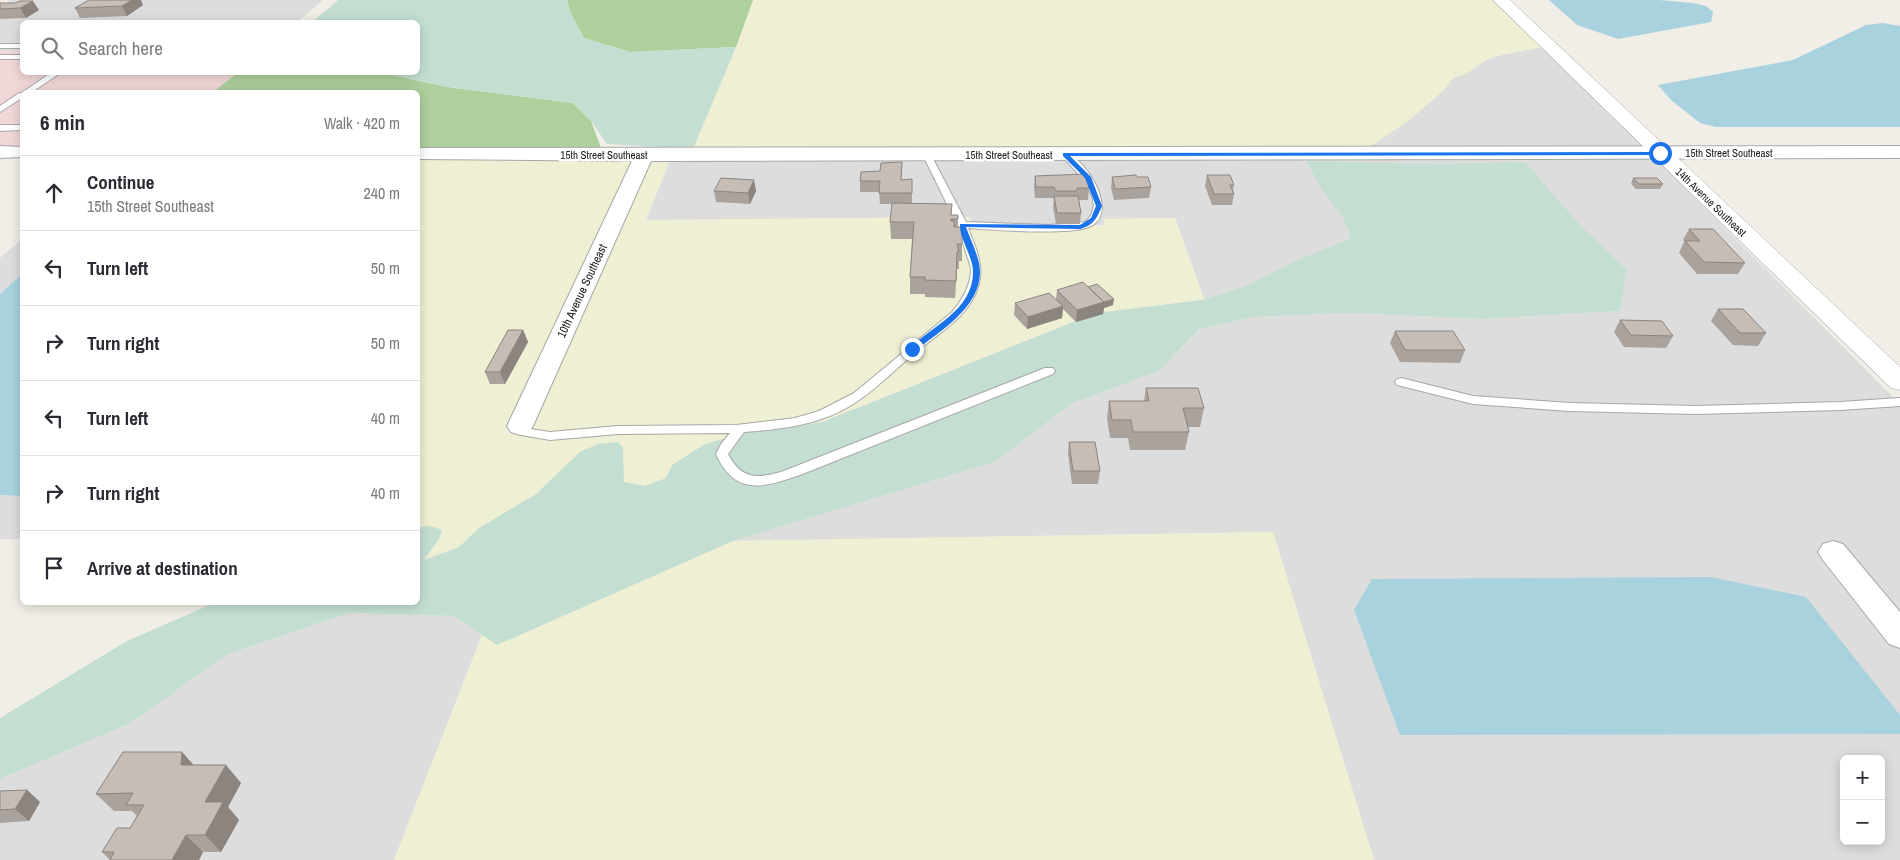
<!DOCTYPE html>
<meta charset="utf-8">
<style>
body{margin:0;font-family:"Archivo Narrow",sans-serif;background:#f7f7f7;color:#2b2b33}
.controls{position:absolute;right:15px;bottom:15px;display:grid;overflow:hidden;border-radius:8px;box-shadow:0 2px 12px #0003}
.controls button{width:45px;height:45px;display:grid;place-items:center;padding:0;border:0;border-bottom:1px solid #e1e1e2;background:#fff;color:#2b2b33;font:25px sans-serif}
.stop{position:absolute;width:15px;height:15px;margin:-11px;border:4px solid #1a73e8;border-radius:50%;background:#fff}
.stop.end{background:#1a73e8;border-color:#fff;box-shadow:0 1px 5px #0008}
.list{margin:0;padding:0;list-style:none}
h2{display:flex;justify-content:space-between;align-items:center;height:65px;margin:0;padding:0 20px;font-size:21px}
h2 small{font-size:16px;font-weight:400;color:#7c7c81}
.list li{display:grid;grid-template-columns:32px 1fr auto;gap:15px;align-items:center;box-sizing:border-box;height:75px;padding:0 20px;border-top:1px solid #e1e1e2}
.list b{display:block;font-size:19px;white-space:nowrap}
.list p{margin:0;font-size:16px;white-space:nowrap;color:#7c7c81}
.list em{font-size:16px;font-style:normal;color:#7c7c81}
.icon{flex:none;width:28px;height:28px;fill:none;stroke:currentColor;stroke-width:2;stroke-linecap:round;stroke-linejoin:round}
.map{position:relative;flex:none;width:1900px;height:860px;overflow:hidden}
.search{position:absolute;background:#fff;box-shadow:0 2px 12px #0003;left:20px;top:20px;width:400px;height:55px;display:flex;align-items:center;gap:12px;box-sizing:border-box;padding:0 18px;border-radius:8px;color:#7c7c81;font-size:19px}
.panel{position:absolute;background:#fff;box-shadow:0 2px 12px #0003;left:20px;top:90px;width:400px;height:515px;border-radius:8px}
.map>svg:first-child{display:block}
.residential{fill:#dedddd;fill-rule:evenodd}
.commercial{fill:#f1d7d7}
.farmland{fill:#eeefd3}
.forest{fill:#add09c}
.wetland{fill:#c4dfd2}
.water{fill:#a8d3de}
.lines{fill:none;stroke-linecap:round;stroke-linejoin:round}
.service-casing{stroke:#a7a7a7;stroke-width:2}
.minor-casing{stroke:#a7a7a7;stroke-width:2}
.tertiary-casing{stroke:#a7a7a7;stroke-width:1}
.service{fill:#fff;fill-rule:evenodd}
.minor{fill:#fff;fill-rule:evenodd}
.tertiary{fill:#fff;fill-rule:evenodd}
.wall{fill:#aaa39d}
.shaded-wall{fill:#8b847f}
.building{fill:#c6bdb6;stroke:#8b847f}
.route{fill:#1a73e8}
.labels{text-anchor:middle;stroke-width:5;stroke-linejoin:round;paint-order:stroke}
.far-street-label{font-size:11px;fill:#202020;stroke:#fff}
.street-label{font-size:12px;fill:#202020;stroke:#fff}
</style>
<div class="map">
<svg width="1900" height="860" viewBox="0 0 1900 860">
<rect width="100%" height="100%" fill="#f1ede7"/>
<!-- residential -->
<path class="residential" d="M 11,0 L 323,0 L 297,22 L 22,22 L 22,51 L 0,51 L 0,6 Z
M 1542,47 L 1646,149 L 1365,150 L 1409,120 L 1444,90 L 1454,77 L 1466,74 L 1486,60 L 1497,56 Z
M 1654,157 L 1900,404 L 1900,860 L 1374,860 L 1273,532 L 733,541 L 995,462 L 1071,404 L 1159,371 L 1199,329 L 1254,317 L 1349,313 L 1483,319 L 1620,311 L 1627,270 L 1581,227 L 1525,163 L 1432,164 L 1322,190 L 1343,218 L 1351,238 L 1299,259 L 1245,286 L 1204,299 L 1175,218 L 1104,219 L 1105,225 L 971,226 L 970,217 L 646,220 L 670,160 ZM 1844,759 L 1881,759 L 1881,841 L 1844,841 Z
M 22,239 L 22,274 L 0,294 L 0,258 Z
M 0,495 L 22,496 L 22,539 L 0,539 Z
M 349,613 L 453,616 L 482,635 L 394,860 L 0,860 L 0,779 L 131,723 L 226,655 Z"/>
<!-- commercial -->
<path class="commercial" d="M 0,51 L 22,51 L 22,72 L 236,73 L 213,92 L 22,92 L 22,146 L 0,146 Z"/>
<!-- farmland -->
<path class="farmland" d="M 753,0 L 1494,0 L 1542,47 L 1497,56 L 1486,60 L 1466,74 L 1454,77 L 1444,90 L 1409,120 L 1365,150 L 693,149 L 736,47 Z
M 418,158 L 633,160 L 503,434 L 530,434 L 652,160 L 670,160 L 646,220 L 970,217 L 971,226 L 1105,226 L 1104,219 L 1175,218 L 1204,299 L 1096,313 L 822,422 L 705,444 L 673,465 L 666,478 L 645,486 L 623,482 L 623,448 L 580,452 L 536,494 L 479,528 L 459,547 L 422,560 L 439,539 L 431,526 L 418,527 Z
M 1273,532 L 1374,860 L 394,860 L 482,635 L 497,645 L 733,541 Z"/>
<!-- forest -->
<path class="forest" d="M 567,0 L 753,0 L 736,47 L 630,52 L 584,38 L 570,12 Z
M 237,73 L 383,73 L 448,87 L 573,103 L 591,121 L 601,148 L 418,148 L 418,92 L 213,92 Z"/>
<!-- wetland -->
<path class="wetland" d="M 338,0 L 567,0 L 570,12 L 584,38 L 630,52 L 736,47 L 693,149 L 607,144 L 591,121 L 573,103 L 448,87 L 383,73 L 418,72 L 418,22 L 312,22 Z
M 1306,161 L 1432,164 L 1525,162 L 1581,226 L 1627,270 L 1620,311 L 1483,319 L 1349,313 L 1254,317 L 1199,329 L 1159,371 L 1071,404 L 995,462 L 733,541 L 497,645 L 453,616 L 349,613 L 226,655 L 131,723 L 0,779 L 0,718 L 127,641 L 214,603 L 418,602 L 418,527 L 431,526 L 442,530 L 439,539 L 424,560 L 459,547 L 479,528 L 536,494 L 580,452 L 598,444 L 618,442 L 623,448 L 624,482 L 645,486 L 666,478 L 672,465 L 705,444 L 750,431 L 822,422 L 1096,313 L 1202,300 L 1245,286 L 1299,259 L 1351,238 L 1343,218 L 1322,190 Z"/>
<!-- water -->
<path class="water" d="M 1549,0 L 1659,0 L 1693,3 L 1706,6 L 1713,12 L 1711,22 L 1618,39 L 1577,25 Z
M 1883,23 L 1900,26 L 1900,127 L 1716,127 L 1700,123 L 1671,100 L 1658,85 L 1793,60 L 1866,25 Z
M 22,274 L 22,496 L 0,495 L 0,294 Z
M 1711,577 L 1806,597 L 1900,715 L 1900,734 L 1400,735 L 1354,610 L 1372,579 Z"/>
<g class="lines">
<defs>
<path id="service" d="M 0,44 L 22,44 L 22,48 L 0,48 Z
M 0,55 L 22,55 L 22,59 L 0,59 Z
M 52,72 L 62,72 L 32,92 L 23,92 Z
M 19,93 L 22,93 L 22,98 L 0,112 L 0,106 Z
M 0,125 L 22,125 L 22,130 L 0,131 Z
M 927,152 L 931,155 L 966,222 L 1049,225 L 1085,222 C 1110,201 1074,170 1061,155 L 1065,152 C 1078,157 1090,173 1096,185 C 1102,198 1107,218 1091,226 C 1071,236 994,230 968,228 C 975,245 984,265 979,283 C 972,315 939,333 916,352 C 887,376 863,404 827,417 C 800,427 772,430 744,432 L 728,454 C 741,479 756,479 781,472 L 1045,368 L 1053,368 L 1055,371 L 1053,374 L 800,475 C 762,488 735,496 716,454 L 721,444 L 730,433 L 618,434 L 550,440 L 521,435 L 514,426 L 516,423 L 520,422 L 530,429 L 550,432 L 618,426 L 736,425 L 795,418 L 819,411 L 854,393 L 952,312 C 962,300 970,287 971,271 C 971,266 969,261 967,256 C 957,220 939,189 923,155 Z
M 1401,378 L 1473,396 L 1569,403 L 1696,406 L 1840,402 L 1900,398 L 1900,406 L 1840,410 L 1696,414 L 1569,411 L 1473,404 L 1397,385 L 1395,382 L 1397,379 Z"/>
<path id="minor" d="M 0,146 L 22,147 L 22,157 L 0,158 Z
M 1900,146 L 1900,158 L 651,161 L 533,426 L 529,432 L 520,435 L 511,432 L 507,426 L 632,161 L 418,159 L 418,148 Z
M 1833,541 L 1843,544 L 1900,612 L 1900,648 L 1889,644 L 1823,560 L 1818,552 L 1823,544 Z"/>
<path id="tertiary" d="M 1493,0 L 1510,0 L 1900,367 L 1900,390 L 1891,388 Z"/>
</defs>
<!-- service casing -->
<use href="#service" class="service-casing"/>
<!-- minor casing -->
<use href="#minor" class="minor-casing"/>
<!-- tertiary casing -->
<use href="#tertiary" class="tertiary-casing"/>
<!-- service -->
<use href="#service" class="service"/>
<!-- minor -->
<use href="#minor" class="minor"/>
<!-- tertiary -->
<use href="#tertiary" class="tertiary"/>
</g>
<!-- wall -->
<path class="wall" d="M 0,3 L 39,10 L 26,18 L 0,19 Z
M 143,5 L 127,16 L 80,18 L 75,8 Z
M 1207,175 L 1234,185 L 1233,190 L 1234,194 L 1232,205 L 1212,205 L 1205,186 Z
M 1035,176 L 1089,188 L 1088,200 L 1079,200 L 1081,213 L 1080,224 L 1056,224 L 1053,207 L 1054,199 L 1053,198 L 1035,198 L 1034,187 Z
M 1112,177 L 1137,177 L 1151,187 L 1149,198 L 1114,200 L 1111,188 Z
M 1633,178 L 1663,184 L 1660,189 L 1636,189 L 1631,184 Z
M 912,179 L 912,204 L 952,215 L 958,215 L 958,227 L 962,227 L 962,261 L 959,261 L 959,269 L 957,269 L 955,298 L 925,297 L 925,294 L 910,294 L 910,277 L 912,239 L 891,239 L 890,222 L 892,204 L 880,204 L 879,192 L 860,192 L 860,181 Z
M 754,180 L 756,191 L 750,204 L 716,202 L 714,191 Z
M 1689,229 L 1745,263 L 1738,274 L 1697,274 L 1679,253 L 1684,242 L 1683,240 Z
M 1088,287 L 1113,305 L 1104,308 L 1103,314 L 1076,322 L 1063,309 L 1062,318 L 1027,329 L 1014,315 L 1015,303 L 1056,299 L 1057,290 Z
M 1718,309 L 1766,333 L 1758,346 L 1733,345 L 1711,321 Z
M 1620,320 L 1673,336 L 1666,348 L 1624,347 L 1614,332 Z
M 523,330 L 528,342 L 505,384 L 490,384 L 485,372 Z
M 1395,331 L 1465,350 L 1460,363 L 1400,362 L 1390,343 Z
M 1146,388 L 1204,408 L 1200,427 L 1188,427 L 1189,432 L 1185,450 L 1130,450 L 1128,438 L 1110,438 L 1107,419 L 1109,401 L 1144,401 Z
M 1069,442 L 1100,471 L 1098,484 L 1072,484 L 1068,454 Z
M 182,752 L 193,765 L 241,783 L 228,807 L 239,820 L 221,852 L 203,852 L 199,860 L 110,860 L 102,852 L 130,828 L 137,816 L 132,811 L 114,811 L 96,794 Z
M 27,790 L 40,802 L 29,821 L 0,823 L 0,791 Z"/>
<!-- shaded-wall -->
<path class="shaded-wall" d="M 132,0 L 141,0 L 143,5 L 127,16 L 122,6 Z
M 33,1 L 39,10 L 26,18 L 20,8 Z
M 754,180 L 756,191 L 750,204 L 748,193 Z
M 957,252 L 957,269 L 955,298 L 956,281 Z
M 1114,299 L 1113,305 L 1104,308 L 1103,314 L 1076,322 L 1077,310 Z
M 1063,306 L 1062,318 L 1027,329 L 1028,317 Z
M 523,330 L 528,342 L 505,384 L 500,372 Z
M 182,752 L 198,770 L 181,765 Z
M 226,765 L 241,783 L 228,807 L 239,820 L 221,852 L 205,835 L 205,802 Z
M 27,790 L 40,802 L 29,821 L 15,809 Z
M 186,835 L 203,852 L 199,860 L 172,860 Z"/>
<!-- building -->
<path class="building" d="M 89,0 L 132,0 L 122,6 L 75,8 Z
M 20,1 L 33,1 L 20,8 L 0,9 L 0,3 L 15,3 Z
M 902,162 L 901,180 L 912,179 L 912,193 L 879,193 L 880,181 L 860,181 L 861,172 L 880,171 L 881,163 Z
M 1086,174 L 1089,188 L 1077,188 L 1077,191 L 1056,191 L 1054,187 L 1036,187 L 1035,176 Z
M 1136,175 L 1137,177 L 1148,177 L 1151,187 L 1115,189 L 1112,177 Z
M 1207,175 L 1230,175 L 1234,185 L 1230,185 L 1234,194 L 1214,194 Z
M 721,178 L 754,180 L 748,193 L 714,191 Z
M 1633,178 L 1657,178 L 1663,184 L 1639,184 Z
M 1054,196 L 1078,196 L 1081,213 L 1057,213 Z
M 892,203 L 952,204 L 951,215 L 958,215 L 958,219 L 951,219 L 951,221 L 954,221 L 954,227 L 962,227 L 962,244 L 957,244 L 959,252 L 957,252 L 956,281 L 925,280 L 925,277 L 910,277 L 914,222 L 890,222 Z
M 1689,229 L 1713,229 L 1745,263 L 1704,262 L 1685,241 L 1700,241 Z
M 1083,282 L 1104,302 L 1077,310 L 1057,290 Z
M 1097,284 L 1114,299 L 1104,302 L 1088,287 Z
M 1049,293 L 1063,306 L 1028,317 L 1015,303 Z
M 1718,309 L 1743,309 L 1766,333 L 1740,333 Z
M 1620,320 L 1662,321 L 1673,336 L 1631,335 Z
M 508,330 L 523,330 L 500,372 L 485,372 Z
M 1395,331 L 1453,331 L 1465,350 L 1405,350 Z
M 1146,388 L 1198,388 L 1204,408 L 1183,408 L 1189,432 L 1133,432 L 1131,420 L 1112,420 L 1109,401 L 1149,401 Z
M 1069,442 L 1095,442 L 1100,471 L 1073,471 Z
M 123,752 L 182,752 L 181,765 L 226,765 L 205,802 L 223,802 L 205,835 L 186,835 L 172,860 L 110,860 L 114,852 L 102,852 L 117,828 L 130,828 L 144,805 L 126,805 L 133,793 L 96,794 Z
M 27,790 L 15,809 L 0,810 L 0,791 Z"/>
<!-- route -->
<path class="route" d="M 1660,152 L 1662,155 L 1070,156 L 1091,177 L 1102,206 C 1097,218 1094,225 1080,229 L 966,227 C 971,241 980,258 980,272 C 980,308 940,331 915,351 L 909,349 C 931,326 973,311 973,272 C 973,256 959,239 960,224 L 1080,225 L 1091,218 L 1096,206 L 1085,178 L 1063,156 L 1063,153 Z"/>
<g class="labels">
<!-- far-street labels -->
<g class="far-street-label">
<text x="1729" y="157">15th Street Southeast</text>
<text x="604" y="159">15th Street Southeast</text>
<text x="1009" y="159">15th Street Southeast</text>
<text transform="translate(1711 202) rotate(44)" y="4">14th Avenue Southeast</text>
</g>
<!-- street labels -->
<g class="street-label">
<text transform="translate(582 291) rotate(-65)" y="4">10th Avenue Southeast</text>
</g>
</g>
</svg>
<div class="controls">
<button>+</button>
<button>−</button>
</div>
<div class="stop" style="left:1660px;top:153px"></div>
<div class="stop end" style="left:912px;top:349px"></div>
<div class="search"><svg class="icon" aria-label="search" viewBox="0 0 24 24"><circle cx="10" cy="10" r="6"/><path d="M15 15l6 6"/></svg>Search here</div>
<section class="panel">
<h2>6 min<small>Walk · 420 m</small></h2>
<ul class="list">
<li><svg class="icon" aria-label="ahead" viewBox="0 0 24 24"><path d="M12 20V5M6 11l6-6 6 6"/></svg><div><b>Continue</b><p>15th Street Southeast</p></div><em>240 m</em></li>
<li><svg class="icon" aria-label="left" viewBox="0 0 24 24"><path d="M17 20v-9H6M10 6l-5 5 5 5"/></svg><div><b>Turn left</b></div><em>50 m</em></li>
<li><svg class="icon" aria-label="right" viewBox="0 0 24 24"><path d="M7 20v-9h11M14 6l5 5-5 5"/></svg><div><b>Turn right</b></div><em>50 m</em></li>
<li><svg class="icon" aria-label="left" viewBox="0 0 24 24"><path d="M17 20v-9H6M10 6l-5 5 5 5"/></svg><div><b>Turn left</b></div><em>40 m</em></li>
<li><svg class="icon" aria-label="right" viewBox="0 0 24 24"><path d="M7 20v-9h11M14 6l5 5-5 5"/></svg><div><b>Turn right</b></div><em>40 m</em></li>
<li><svg class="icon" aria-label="arrive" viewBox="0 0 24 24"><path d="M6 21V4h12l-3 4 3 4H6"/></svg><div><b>Arrive at destination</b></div></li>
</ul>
</section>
</div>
